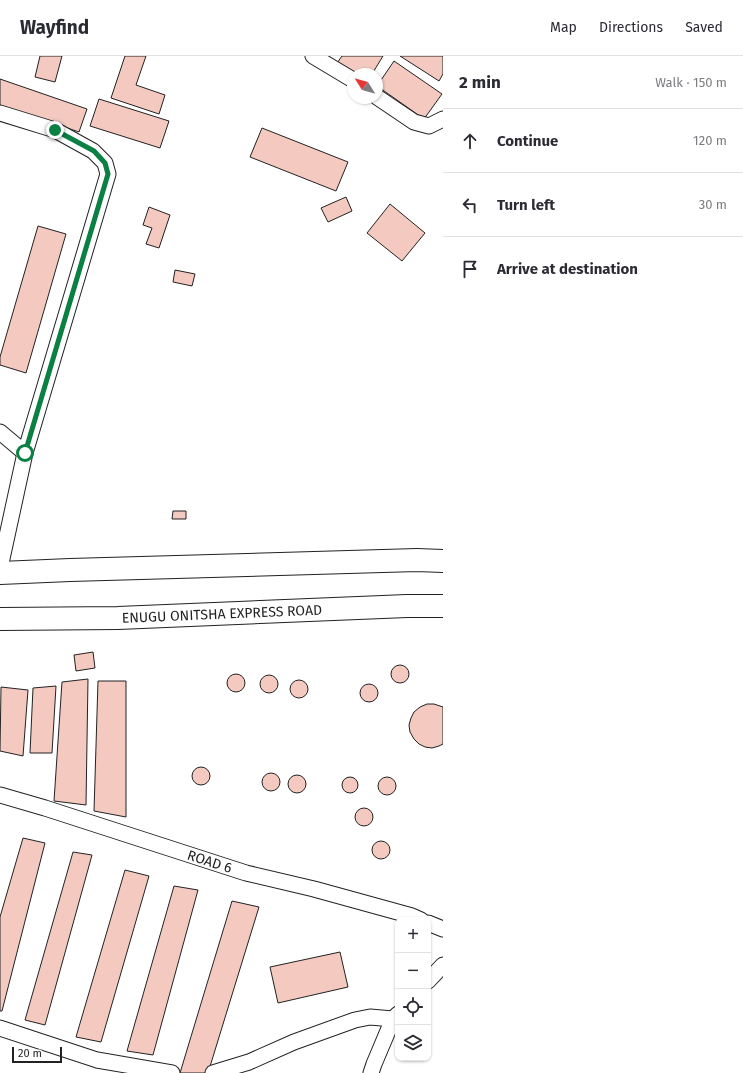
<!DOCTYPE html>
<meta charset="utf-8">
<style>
body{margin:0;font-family:"Fira Sans",sans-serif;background:#f7f7f7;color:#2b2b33}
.controls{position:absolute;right:12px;bottom:12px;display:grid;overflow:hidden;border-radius:8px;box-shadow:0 1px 3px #0004}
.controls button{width:36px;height:36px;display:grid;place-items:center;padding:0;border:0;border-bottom:1px solid #e1e1e2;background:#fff;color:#2b2b33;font:20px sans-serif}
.compass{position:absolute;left:347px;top:12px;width:36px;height:36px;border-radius:50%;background:#fff;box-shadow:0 1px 3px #0004;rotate:307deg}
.scale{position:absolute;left:12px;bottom:10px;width:50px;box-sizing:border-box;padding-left:4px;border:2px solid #222;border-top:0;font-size:11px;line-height:14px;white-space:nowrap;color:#222;-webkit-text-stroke:3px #fff;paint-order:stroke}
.stop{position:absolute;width:12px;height:12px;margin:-9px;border:3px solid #0b8043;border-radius:50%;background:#fff}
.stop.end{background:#0b8043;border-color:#fff;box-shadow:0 1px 4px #0008}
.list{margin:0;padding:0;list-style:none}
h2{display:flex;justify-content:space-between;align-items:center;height:52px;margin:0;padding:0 16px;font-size:17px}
h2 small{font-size:13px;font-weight:400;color:#7c7c81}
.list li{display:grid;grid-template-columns:26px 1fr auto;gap:12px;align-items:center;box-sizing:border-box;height:64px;padding:0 16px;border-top:1px solid #e1e1e2}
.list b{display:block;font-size:15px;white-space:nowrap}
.list em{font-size:13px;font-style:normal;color:#7c7c81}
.icon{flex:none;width:22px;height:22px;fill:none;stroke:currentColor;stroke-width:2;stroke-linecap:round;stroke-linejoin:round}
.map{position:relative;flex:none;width:443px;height:1017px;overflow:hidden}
header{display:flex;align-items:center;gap:24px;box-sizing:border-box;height:56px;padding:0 20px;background:#fff;border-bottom:1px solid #e1e1e2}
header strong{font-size:19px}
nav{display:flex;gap:22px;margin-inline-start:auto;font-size:14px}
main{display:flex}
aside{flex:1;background:#fff}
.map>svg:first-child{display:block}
.building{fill:#f3c9c0;stroke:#222}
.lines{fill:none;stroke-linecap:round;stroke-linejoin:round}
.street-casing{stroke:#222;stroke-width:17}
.highway-casing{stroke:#222;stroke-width:24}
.street{stroke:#fff;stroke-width:15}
.highway{stroke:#fff;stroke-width:22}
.route{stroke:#0b8043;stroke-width:5}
.labels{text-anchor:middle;stroke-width:3;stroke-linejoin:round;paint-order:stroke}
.street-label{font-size:14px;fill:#222;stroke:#fff}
</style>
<header>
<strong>Wayfind</strong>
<nav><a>Map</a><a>Directions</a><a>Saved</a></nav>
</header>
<main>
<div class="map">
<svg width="443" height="1017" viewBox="0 0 443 1017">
<rect width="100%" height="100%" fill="#fff"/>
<!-- building -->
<path class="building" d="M 40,0 L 62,0 L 55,26 L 35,21 Z
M 125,0 L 146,0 L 136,29 L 165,39 L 159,58 L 111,42 Z
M 342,0 L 383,0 L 372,18 L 354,18 L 337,7 Z
M 400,0 L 443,0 L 443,18 L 439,25 Z
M 394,5 L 442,38 L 424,63 L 377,30 Z
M 0,23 L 87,53 L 79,76 L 0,49 Z
M 99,43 L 169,65 L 160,92 L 90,70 Z
M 262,72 L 348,106 L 336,135 L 250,101 Z
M 346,141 L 352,155 L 328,166 L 321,152 Z
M 390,148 L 425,177 L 402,205 L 367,177 Z
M 149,151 L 170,159 L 159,192 L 146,188 L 152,172 L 143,169 Z
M 38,170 L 66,178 L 26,317 L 0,309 L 0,301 Z
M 175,214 L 195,218 L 192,230 L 173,226 Z
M 173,455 L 186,455 L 186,463 L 172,463 Z
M 93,596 L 95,612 L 76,615 L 74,599 Z
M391 618a9 9 0 1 1 18 0a9 9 0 1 1-18 0Z
M227 627a9 9 0 1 1 18 0a9 9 0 1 1-18 0Z
M260 628a9 9 0 1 1 18 0a9 9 0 1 1-18 0Z
M 88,623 L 86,749 L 54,745 L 62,626 Z
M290 633a9 9 0 1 1 18 0a9 9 0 1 1-18 0Z
M 98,625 L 126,625 L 126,761 L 94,755 Z
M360 637a9 9 0 1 1 18 0a9 9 0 1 1-18 0Z
M 56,630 L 52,697 L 30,697 L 33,632 Z
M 1,631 L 28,634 L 23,700 L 0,695 Z
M 427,648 L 434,648 L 443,651 L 443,688 L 439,690 L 432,692 L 425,691 L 419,688 L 414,683 L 410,676 L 409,669 L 411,662 L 414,656 L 420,651 Z
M192 720a9 9 0 1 1 18 0a9 9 0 1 1-18 0Z
M262 726a9 9 0 1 1 18 0a9 9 0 1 1-18 0Z
M288 728a9 9 0 1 1 18 0a9 9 0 1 1-18 0Z
M378 730a9 9 0 1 1 18 0a9 9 0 1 1-18 0Z
M342 729a8 8 0 1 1 16 0a8 8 0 1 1-16 0Z
M355 761a9 9 0 1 1 18 0a9 9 0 1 1-18 0Z
M 23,782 L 45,787 L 2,955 L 0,955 L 0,861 Z
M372 794a9 9 0 1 1 18 0a9 9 0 1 1-18 0Z
M 73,796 L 92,799 L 45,969 L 25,964 Z
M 125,814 L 149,820 L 101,986 L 76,981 Z
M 174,830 L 198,834 L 153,999 L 127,995 Z
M 232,845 L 259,851 L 208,1017 L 180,1017 Z
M 340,896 L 348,931 L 278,947 L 270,911 Z"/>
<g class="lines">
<defs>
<g id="street">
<path d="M 313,0 L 353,24"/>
<path d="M 377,41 L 414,66 L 429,70 L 443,63"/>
<path d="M 0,57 L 55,74 L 93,95 L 105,107 L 108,118 L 25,397 L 0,512"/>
<path d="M 0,376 L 25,397"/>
<path id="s1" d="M 0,739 L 45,752 L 246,817 L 314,833 L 412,860 L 421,864"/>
<path d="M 428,867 L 443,873"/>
<path d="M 428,925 L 443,909"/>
<path d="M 0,972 L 97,1004 L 172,1017"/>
<path d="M 213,1017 L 249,1006 L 294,986 L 355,964 L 370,961 L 393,963"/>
<path d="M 371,1017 L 374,1008 L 393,963 L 398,958"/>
</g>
<g id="highway">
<path d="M 0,517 L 70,514 L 417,504 L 443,505"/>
<path id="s2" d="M 0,563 L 118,562 L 407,550 L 443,550"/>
</g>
</defs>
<!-- street casing -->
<use href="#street" class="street-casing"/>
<!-- highway casing -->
<use href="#highway" class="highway-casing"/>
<!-- street -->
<use href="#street" class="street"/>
<!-- highway -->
<use href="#highway" class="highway"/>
</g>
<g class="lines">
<!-- route -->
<path class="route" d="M 25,397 L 108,118 L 105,107 L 94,95 L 55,74"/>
</g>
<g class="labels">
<!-- street labels -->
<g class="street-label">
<text dy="5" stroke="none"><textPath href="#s2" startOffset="222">ENUGU ONITSHA EXPRESS ROAD</textPath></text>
<text dy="5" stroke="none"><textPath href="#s1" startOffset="220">ROAD 6</textPath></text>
</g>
</g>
</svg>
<div class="controls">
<button>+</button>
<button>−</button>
<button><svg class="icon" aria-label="locate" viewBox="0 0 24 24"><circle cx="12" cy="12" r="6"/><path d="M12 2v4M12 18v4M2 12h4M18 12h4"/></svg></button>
<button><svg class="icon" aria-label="layers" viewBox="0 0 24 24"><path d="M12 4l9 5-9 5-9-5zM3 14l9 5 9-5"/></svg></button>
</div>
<svg class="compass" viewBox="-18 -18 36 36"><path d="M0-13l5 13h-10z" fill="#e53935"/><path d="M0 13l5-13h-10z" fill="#7c7c81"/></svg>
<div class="scale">20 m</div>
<div class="stop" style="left:25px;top:397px"></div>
<div class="stop end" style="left:55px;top:74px"></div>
</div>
<aside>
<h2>2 min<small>Walk · 150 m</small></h2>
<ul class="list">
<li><svg class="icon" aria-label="ahead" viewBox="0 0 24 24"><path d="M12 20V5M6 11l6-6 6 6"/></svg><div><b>Continue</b></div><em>120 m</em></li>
<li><svg class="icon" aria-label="left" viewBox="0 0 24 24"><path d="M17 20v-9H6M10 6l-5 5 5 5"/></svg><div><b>Turn left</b></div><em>30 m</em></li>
<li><svg class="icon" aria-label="arrive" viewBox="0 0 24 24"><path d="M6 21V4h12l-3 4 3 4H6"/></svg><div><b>Arrive at destination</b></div></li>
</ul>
</aside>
</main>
